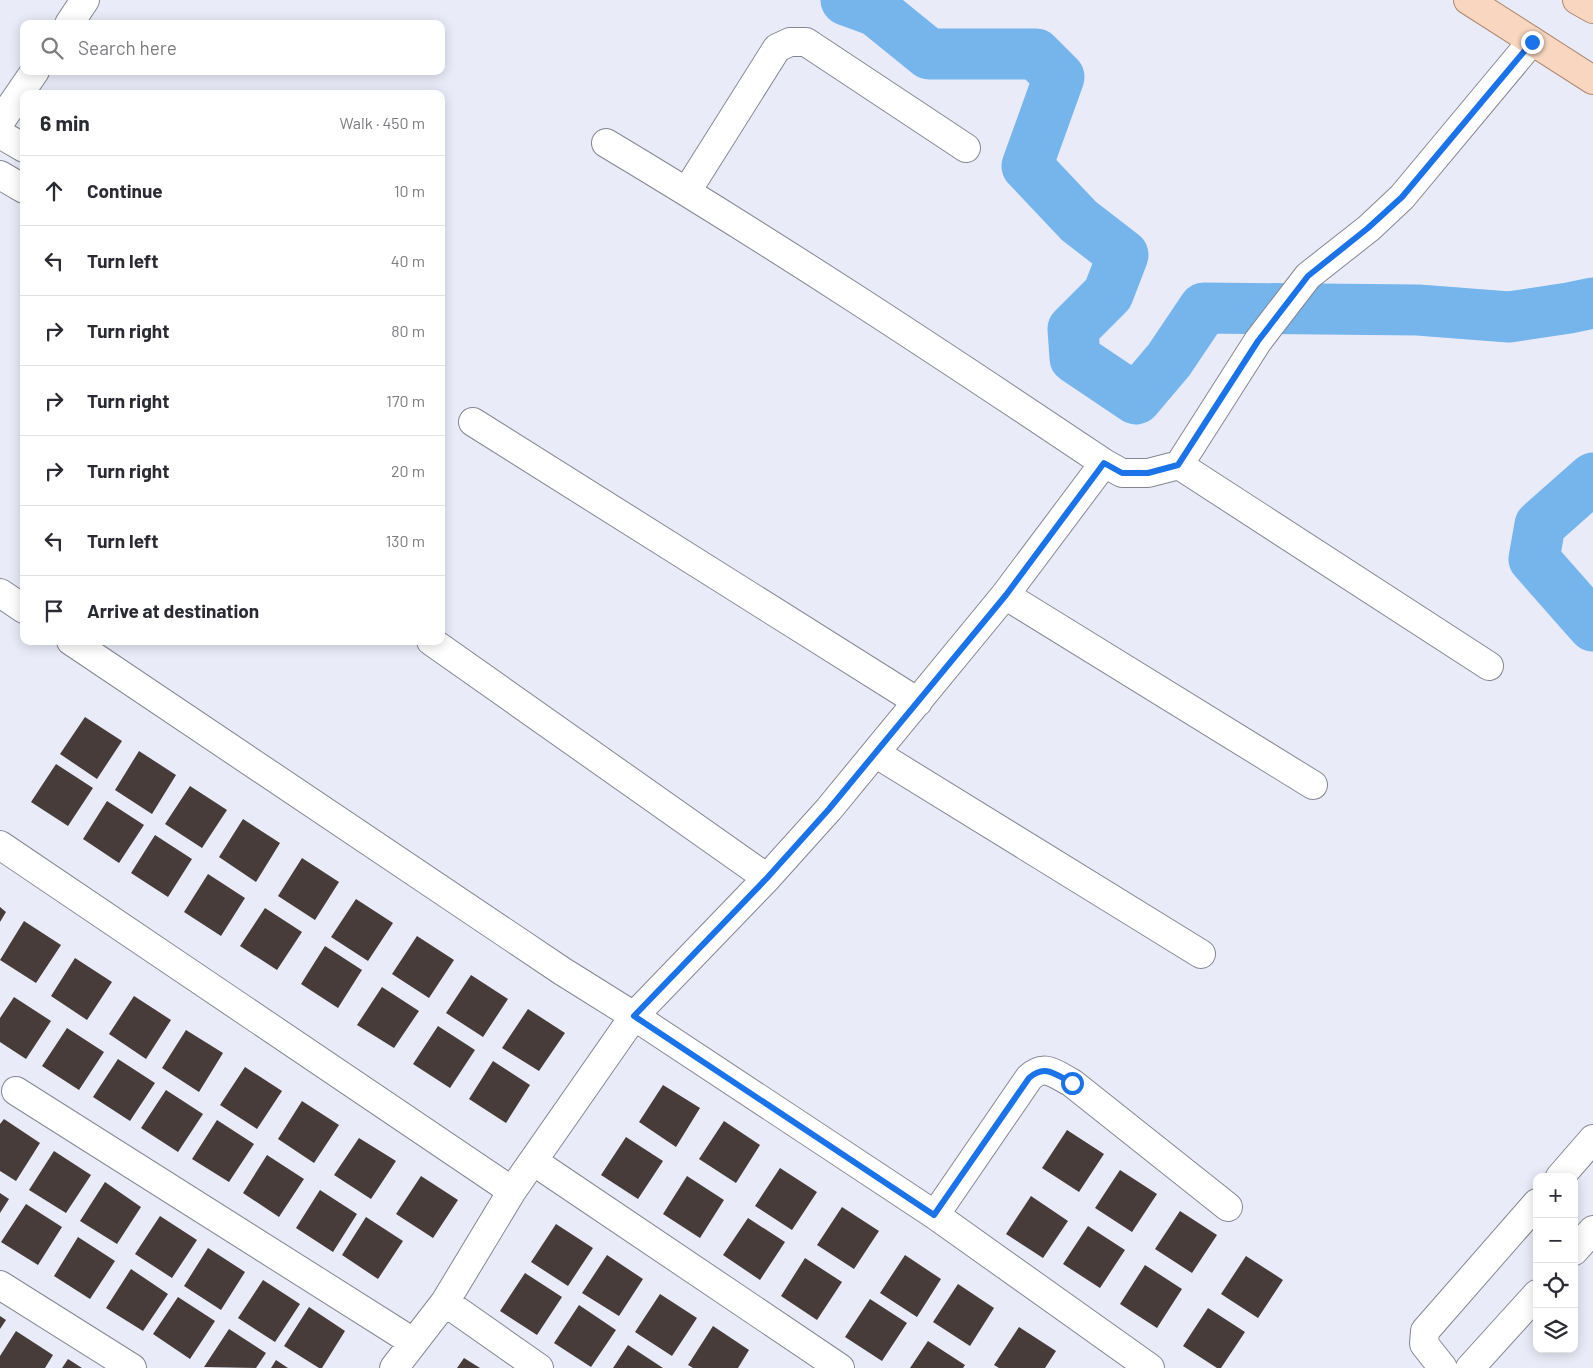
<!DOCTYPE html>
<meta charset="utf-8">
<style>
body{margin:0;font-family:Barlow,sans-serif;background:#f7f7f7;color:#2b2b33}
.controls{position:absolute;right:15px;bottom:15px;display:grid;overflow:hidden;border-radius:10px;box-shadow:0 2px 12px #0003}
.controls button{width:45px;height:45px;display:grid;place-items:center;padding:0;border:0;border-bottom:1px solid #e1e1e2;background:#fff;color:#2b2b33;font:25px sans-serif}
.stop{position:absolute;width:15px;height:15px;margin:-11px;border:4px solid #1a73e8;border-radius:50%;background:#fff}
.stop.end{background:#1a73e8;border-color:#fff;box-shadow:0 1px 5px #0008}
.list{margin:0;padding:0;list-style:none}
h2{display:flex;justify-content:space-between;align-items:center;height:65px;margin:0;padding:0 20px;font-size:21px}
h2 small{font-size:16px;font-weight:400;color:#7c7c81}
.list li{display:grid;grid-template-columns:32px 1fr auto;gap:15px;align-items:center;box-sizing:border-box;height:70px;padding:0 20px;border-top:1px solid #e1e1e2}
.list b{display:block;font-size:19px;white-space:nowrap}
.list em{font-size:16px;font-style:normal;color:#7c7c81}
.icon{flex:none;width:28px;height:28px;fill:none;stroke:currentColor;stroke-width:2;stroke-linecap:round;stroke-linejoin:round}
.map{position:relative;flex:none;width:1593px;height:1368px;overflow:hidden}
.search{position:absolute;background:#fff;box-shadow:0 2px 12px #0003;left:20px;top:20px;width:425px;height:55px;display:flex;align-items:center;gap:12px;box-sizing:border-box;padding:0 18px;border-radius:10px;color:#7c7c81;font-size:19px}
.panel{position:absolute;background:#fff;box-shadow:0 2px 12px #0003;left:20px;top:90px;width:425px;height:555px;border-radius:10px}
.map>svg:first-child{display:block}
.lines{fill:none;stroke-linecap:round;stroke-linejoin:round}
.river{stroke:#76b4ec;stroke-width:51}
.building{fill:#473c39}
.minor-casing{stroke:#848691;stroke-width:30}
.major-casing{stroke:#ad8771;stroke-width:30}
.minor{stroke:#fff;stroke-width:28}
.major{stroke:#f9d6bf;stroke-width:28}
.route{stroke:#1a73e8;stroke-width:6}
</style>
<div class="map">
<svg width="1593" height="1368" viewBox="0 0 1593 1368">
<rect width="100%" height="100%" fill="#e9ecf8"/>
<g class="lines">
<!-- river -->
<path class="river" d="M 846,0 L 876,11 L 929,54 L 1036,54 L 1059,77 L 1027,166 L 1079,221 L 1123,255 L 1108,294 L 1073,329 L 1075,358 L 1136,399 L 1169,360 L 1204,308 L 1418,310 L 1509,317 L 1569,308 L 1593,303
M 1593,478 L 1540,525 L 1534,559 L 1593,626"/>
</g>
<!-- building -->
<path class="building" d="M 85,717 L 122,741 L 97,779 L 60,754 Z
M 139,751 L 176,775 L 152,814 L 115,790 Z
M 56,764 L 93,788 L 68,826 L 31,802 Z
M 190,786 L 227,810 L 202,848 L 165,824 Z
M 107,801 L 144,825 L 119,863 L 83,839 Z
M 243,819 L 280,843 L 256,882 L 219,857 Z
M 155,835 L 192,859 L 168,897 L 131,873 Z
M 302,858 L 339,882 L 315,920 L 278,896 Z
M 208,874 L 245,898 L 221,936 L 184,912 Z
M 356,899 L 393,923 L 368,961 L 331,937 Z
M 0,907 L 6,912 L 0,922 Z
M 265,908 L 302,932 L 277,970 L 240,946 Z
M 24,921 L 61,945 L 36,983 L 0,960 Z
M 417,936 L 454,960 L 429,998 L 392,974 Z
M 325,946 L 362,970 L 338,1008 L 301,984 Z
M 75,958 L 112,982 L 87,1020 L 51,996 Z
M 471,975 L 508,999 L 483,1037 L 446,1013 Z
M 382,987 L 419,1011 L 394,1048 L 357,1025 Z
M 134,996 L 171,1020 L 146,1059 L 109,1034 Z
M 14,997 L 51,1021 L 26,1059 L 0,1042 L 0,1018 Z
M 528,1009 L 565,1033 L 539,1071 L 502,1048 Z
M 438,1026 L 475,1050 L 450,1088 L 413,1064 Z
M 67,1028 L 104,1052 L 79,1090 L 42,1066 Z
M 186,1030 L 223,1053 L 199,1092 L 162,1068 Z
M 118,1059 L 155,1083 L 130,1121 L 93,1097 Z
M 493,1061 L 530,1085 L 506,1123 L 469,1099 Z
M 245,1067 L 282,1091 L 257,1129 L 220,1105 Z
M 663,1085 L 700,1108 L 676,1147 L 639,1122 Z
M 166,1090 L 203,1114 L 178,1152 L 141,1128 Z
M 302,1101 L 339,1125 L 314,1163 L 278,1139 Z
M 4,1119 L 40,1143 L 16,1181 L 0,1171 L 0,1124 Z
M 217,1120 L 254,1144 L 229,1182 L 192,1159 Z
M 724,1121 L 760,1145 L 736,1183 L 699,1159 Z
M 1067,1130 L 1104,1154 L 1079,1192 L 1042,1168 Z
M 626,1137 L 663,1161 L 638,1199 L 601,1175 Z
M 359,1138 L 396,1161 L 371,1199 L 334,1175 Z
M 54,1151 L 91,1175 L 66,1213 L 29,1190 Z
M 267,1155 L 304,1179 L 279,1217 L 243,1193 Z
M 780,1168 L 817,1192 L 792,1230 L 755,1206 Z
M 1120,1170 L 1157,1194 L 1132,1232 L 1095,1208 Z
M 421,1176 L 458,1200 L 433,1238 L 396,1214 Z
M 687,1176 L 724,1200 L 700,1238 L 663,1214 Z
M 105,1182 L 141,1207 L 117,1244 L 80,1221 Z
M 320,1190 L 357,1214 L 333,1252 L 296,1228 Z
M 0,1193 L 9,1199 L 0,1213 Z
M 1031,1196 L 1068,1221 L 1043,1258 L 1006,1234 Z
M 26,1204 L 62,1227 L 38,1265 L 1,1242 Z
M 842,1207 L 879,1231 L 854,1269 L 817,1245 Z
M 1180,1211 L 1217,1235 L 1192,1273 L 1155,1249 Z
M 160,1216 L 197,1240 L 172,1278 L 135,1254 Z
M 366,1217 L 403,1241 L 378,1279 L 342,1255 Z
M 748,1218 L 785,1242 L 760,1280 L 723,1255 Z
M 556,1224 L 593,1248 L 568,1286 L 531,1262 Z
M 1088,1226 L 1125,1250 L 1100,1288 L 1063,1264 Z
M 78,1237 L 115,1261 L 90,1299 L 54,1276 Z
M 208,1248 L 245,1272 L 221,1310 L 184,1286 Z
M 607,1255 L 643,1279 L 619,1316 L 582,1293 Z
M 905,1255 L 941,1279 L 917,1317 L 880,1293 Z
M 1246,1256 L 1283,1280 L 1258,1318 L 1221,1294 Z
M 805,1258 L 842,1282 L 817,1320 L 781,1296 Z
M 1145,1265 L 1182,1289 L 1157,1328 L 1120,1304 Z
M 131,1269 L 168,1294 L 143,1331 L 106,1308 Z
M 525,1273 L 562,1297 L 537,1335 L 500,1311 Z
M 263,1280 L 300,1304 L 275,1342 L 238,1318 Z
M 958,1284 L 994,1308 L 970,1346 L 933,1322 Z
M 660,1294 L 697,1318 L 672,1356 L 635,1332 Z
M 178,1297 L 215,1321 L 190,1359 L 153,1334 Z
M 870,1299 L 907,1323 L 882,1361 L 845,1337 Z
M 579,1305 L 616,1330 L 591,1367 L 554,1343 Z
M 309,1307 L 345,1331 L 322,1368 L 319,1368 L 284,1346 Z
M 1208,1308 L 1245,1332 L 1221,1368 L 1217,1368 L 1183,1346 Z
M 0,1316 L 6,1320 L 0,1329 Z
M 713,1326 L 749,1350 L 738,1368 L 693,1368 L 688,1365 Z
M 1019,1327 L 1056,1351 L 1045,1368 L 999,1368 L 994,1365 Z
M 229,1329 L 266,1353 L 256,1368 L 204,1367 Z
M 16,1331 L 53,1355 L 45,1368 L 0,1368 L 0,1356 Z
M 928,1341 L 965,1365 L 963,1368 L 910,1368 Z
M 628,1345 L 663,1368 L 613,1368 Z
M 464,1358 L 480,1368 L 457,1368 Z
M 68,1359 L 82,1368 L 62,1368 Z
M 276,1360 L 288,1368 L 271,1368 Z"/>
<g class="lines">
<defs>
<path id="minor" d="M 69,24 L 85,0
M 0,122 L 35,71
M 0,134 L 24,148
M 606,143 C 775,244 940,353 1104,463
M 0,175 L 24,189
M 687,191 L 777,48 L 790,42 L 806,42 L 966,148
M 473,422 L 918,702
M 1179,465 L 1489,666
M 0,593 L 24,609
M 1005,595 L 1313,785
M 71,641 L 562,971 L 634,1016 L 935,1215 L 1150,1368
M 431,641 L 767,878
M 875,753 L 1201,954
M 0,845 L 512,1191
M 16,1091 L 413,1342
M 533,1161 L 840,1368
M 1560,1177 L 1593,1139
M 935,1215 L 1029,1078 C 1045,1063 1055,1074 1072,1083 L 1228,1207
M 1574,1251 L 1593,1230
M 0,1285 L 132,1368
M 445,1302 L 539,1368
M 394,1368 L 445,1302 L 512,1191 L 634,1016 L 767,878 L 829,809 L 1005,595 L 1104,463 L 1122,473 L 1148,473 L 1179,465 L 1258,341 L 1308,276 L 1369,228 L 1402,197 L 1532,41
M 1443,1368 L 1424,1344 L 1425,1331 L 1537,1203
M 1470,1368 L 1537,1294"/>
<path id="major" d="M 1468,0 L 1593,80
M 1577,0 L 1593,9"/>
</defs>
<!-- minor casing -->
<use href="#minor" class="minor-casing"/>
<!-- major casing -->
<use href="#major" class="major-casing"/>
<!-- minor -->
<use href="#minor" class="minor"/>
<!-- major -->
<use href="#major" class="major"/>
</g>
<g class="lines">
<!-- route -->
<path class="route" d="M 1072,1083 C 1055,1074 1045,1064 1029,1078 L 934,1215 L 634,1016 L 767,878 L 829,809 L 1006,595 L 1104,463 L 1122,473 L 1148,473 L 1178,465 L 1258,341 L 1308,276 L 1368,228 L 1402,197 L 1532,42"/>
</g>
</svg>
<div class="controls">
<button>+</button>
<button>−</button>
<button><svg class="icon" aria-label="locate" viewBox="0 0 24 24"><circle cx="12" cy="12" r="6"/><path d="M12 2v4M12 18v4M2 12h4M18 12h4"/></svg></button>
<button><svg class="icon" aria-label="layers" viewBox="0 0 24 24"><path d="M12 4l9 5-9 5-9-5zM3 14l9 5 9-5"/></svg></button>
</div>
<div class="stop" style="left:1072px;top:1083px"></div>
<div class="stop end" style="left:1532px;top:42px"></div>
<div class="search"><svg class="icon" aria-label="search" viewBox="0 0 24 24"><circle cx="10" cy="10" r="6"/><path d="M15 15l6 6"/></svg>Search here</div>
<section class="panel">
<h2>6 min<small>Walk · 450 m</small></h2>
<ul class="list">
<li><svg class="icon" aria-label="ahead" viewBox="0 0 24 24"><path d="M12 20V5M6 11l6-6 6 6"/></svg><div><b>Continue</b></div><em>10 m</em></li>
<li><svg class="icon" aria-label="left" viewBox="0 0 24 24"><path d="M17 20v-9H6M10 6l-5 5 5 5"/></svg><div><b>Turn left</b></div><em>40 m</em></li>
<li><svg class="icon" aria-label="right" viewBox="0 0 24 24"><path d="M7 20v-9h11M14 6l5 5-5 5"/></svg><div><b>Turn right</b></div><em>80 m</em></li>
<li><svg class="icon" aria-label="right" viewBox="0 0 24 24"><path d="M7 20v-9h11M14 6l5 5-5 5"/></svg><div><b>Turn right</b></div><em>170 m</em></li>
<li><svg class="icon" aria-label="right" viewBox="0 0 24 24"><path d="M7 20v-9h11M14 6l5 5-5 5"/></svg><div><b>Turn right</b></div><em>20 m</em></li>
<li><svg class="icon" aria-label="left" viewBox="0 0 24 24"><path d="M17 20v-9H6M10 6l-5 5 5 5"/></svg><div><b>Turn left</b></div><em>130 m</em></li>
<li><svg class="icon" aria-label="arrive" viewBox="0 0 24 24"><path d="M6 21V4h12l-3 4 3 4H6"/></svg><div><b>Arrive at destination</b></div></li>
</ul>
</section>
</div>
